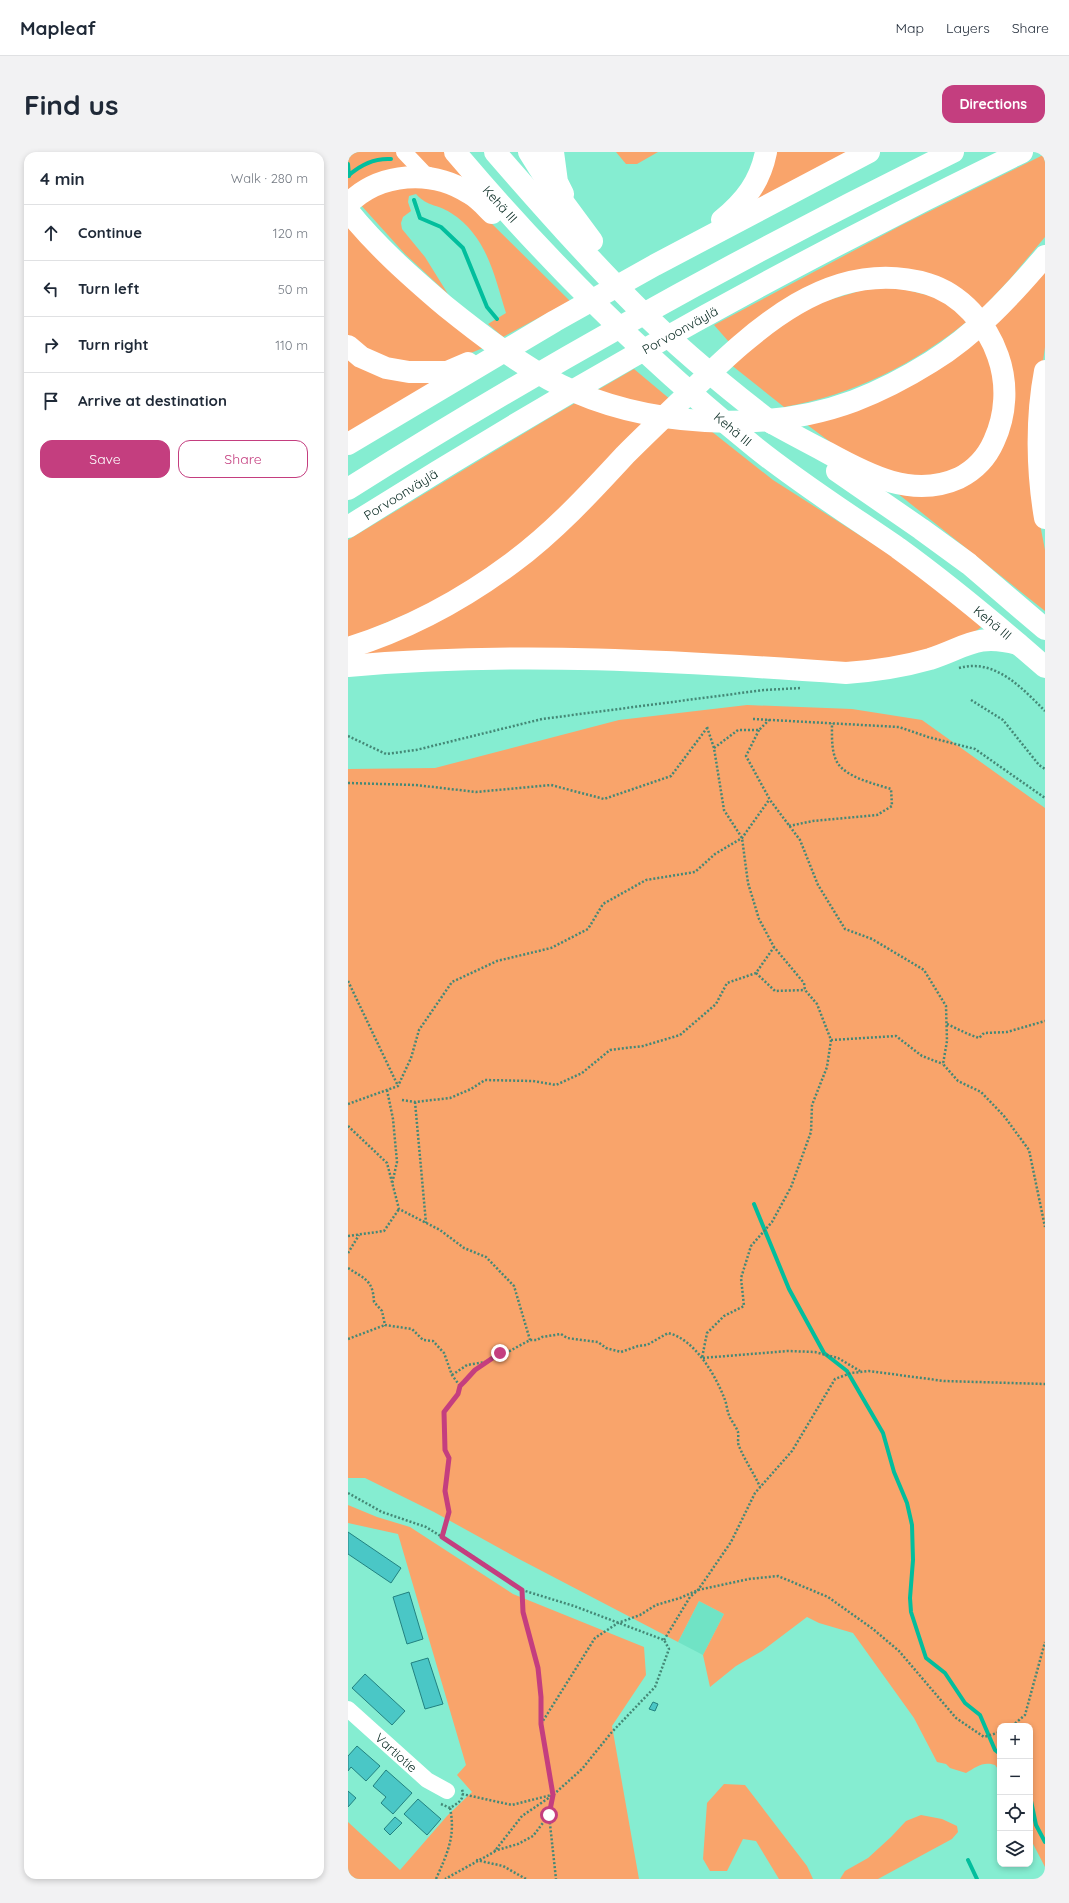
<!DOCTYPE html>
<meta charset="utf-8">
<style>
body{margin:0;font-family:Quicksand,sans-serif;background:#f2f2f3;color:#1f2937}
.controls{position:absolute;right:12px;bottom:12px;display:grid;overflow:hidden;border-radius:8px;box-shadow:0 2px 6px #0003}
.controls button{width:36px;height:36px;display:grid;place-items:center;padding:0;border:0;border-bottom:1px solid #e0e1e3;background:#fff;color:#1f2937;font:20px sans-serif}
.stop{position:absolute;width:12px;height:12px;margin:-9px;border:3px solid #c43e7f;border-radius:50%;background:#fff}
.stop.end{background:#c43e7f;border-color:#fff;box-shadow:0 1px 4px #0008}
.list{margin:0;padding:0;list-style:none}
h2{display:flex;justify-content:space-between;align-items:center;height:52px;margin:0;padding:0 16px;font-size:17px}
h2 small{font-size:13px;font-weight:400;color:#747a83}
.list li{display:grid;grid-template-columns:26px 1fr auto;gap:12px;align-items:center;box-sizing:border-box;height:56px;padding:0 16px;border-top:1px solid #e0e1e3}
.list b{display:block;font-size:15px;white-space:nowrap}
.list em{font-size:13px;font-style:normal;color:#747a83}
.actions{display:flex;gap:8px;padding:12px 16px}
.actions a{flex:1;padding:9px 0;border:1px solid #c43e7f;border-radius:12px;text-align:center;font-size:14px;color:#c43e7f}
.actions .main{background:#c43e7f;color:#fff}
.icon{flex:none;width:22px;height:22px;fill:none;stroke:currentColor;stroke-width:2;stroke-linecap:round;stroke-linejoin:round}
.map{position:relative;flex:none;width:697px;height:1727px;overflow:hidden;border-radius:12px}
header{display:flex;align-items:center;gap:24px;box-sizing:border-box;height:56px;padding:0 20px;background:#fff;border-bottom:1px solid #e0e1e3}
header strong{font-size:19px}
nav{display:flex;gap:22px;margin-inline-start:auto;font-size:14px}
.intro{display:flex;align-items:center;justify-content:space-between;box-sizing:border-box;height:96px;padding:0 24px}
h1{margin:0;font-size:28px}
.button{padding:10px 18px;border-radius:12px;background:#c43e7f;color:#fff;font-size:14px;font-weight:700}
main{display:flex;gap:24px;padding:0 24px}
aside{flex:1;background:#fff;border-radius:12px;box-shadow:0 2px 6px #0003}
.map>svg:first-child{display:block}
.built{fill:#70e3c5}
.green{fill:#f9a46b}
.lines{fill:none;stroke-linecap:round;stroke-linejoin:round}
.stream{stroke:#02be9d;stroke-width:4}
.building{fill:#4ac7c6;stroke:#228180}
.path{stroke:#448876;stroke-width:2.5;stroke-dasharray:2 2;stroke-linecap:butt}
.minor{stroke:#fff;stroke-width:16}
.highway{stroke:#fff;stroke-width:22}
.route{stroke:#c43e7f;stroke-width:5}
.labels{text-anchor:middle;stroke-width:4;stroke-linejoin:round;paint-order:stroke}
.street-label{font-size:13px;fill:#04261e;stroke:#93fade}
</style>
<header>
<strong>Mapleaf</strong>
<nav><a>Map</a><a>Layers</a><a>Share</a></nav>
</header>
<div class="intro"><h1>Find us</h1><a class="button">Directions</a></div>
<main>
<aside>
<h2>4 min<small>Walk · 280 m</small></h2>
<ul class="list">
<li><svg class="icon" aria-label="ahead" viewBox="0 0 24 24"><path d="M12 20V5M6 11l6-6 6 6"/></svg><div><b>Continue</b></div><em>120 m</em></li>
<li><svg class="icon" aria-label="left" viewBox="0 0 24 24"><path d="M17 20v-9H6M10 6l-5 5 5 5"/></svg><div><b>Turn left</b></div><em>50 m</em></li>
<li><svg class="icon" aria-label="right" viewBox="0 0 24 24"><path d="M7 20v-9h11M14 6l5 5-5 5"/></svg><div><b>Turn right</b></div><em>110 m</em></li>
<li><svg class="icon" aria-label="arrive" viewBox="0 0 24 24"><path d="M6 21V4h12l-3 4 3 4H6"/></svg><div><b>Arrive at destination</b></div></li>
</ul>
<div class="actions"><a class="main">Save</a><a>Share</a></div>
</aside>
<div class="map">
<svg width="697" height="1727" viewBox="0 0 697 1727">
<rect width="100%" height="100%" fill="#85edd1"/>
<!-- built -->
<path class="built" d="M 351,1449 L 376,1462 L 355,1503 L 330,1490 Z"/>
<!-- green -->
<path class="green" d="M 0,0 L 55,0 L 70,16 L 0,40 Z
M 65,0 L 96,0 L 121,29 L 83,19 Z
M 268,0 L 310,0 L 289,12 L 278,12 Z
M 425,0 L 502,0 L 399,56 Z
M 697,2 L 697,85 L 662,127 L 632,159 L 547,117 L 381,190 L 366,173 L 554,73 Z
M 50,33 L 91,36 L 118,48 L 139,67 L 222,149 L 155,185 L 140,172 L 158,161 C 146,123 139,84 103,61 C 88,51 81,56 68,42 L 61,44 L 60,50 L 63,59 L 55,65 L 53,71 L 54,77 L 77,105 L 100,142 L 57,102 L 11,51 Z
M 0,71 L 135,196 L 101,210 L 50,212 L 12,195 L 0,183 Z
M 697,118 L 697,195 L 689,252 L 690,362 L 697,398 L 697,459 L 544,337 L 647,303 L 644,175 Z
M 535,132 L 591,146 L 621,168 C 566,212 506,243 436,255 L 382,212 L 461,154 Z
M 632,186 L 642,205 L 649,246 L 639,287 L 614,315 L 577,325 L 545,322 L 525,315 L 485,292 L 458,272 Z
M 0,203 L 84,230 L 0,282 Z
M 286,217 L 323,248 L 171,398 L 115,438 L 0,487 L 0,388 L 203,265 Z
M 318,276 L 363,279 L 425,328 L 552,409 L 636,473 C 607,497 566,502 530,511 L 1,505 L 98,462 Z
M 399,553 L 504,557 L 574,568 L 697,656 L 697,1715 L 682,1686 L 682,1574 L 652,1574 L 652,1620 L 647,1613 C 635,1609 628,1615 618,1621 L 602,1616 L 598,1612 L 589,1610 L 566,1566 L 505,1481 L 471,1471 L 459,1465 L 414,1499 L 388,1514 L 362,1535 L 355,1503 L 376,1462 L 351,1449 L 330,1490 L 171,1407 L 86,1360 L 17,1326 L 0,1326 L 0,617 L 87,616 L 271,568 Z
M 0,1353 L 29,1365 L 62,1375 L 165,1442 L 296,1495 L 298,1523 L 264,1574 L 291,1727 L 0,1727 L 0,1670 L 52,1718 L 99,1664 L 124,1640 L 109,1623 L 118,1613 L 50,1382 L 0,1371 Z
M 376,1632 L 397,1633 L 459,1714 L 465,1727 L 431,1727 L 408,1689 L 395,1687 L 379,1719 L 362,1719 L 355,1707 L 359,1651 Z
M 573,1663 L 594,1667 L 609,1674 L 610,1680 L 604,1687 L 530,1727 L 492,1727 L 497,1719 L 520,1706 L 543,1685 L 558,1669 Z"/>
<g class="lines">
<!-- stream -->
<path class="stream" d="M 0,12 L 1,24
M 0,24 C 12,13 26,6 43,7
M 66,48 L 72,66 L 93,75 L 115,96 L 139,155 L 149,167
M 406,1052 L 441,1137 L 476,1201 L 499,1219 L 535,1281 L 546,1320 L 559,1351 L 564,1373 L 565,1408 L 562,1446 L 563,1460 L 578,1506 L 597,1521 L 617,1551 L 632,1563 L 647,1598 L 652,1602
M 682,1644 L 688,1673 L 697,1690
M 620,1708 L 629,1727"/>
</g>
<!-- building -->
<path class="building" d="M 0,1380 L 53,1416 L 43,1431 L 0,1402 Z
M 61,1440 L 75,1487 L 59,1492 L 45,1445 Z
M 80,1506 L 95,1552 L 77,1557 L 63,1511 Z
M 17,1522 L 57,1559 L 44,1573 L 4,1536 Z
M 305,1550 L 310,1552 L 307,1559 L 301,1557 Z
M 9,1594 L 32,1614 L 18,1629 L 3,1615 L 0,1619 L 0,1604 Z
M 38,1618 L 64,1641 L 45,1662 L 33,1651 L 38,1645 L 25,1634 Z
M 0,1639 L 8,1646 L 0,1655 Z
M 70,1647 L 93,1667 L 79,1683 L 56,1662 Z
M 47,1665 L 54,1671 L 42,1683 L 36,1677 Z"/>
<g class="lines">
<!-- path -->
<path class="path" d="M 611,516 C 647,506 674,536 697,559
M 623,548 L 655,568 L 691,613 L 697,617
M 405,567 L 551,575 L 580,585 L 627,597 L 697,646
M 359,575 L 366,596 L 376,658 L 394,686 L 400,731 L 411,767 L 426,795 L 456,831 L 457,838 L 469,852 L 483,888 L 479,915 L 464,953 L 463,980 L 443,1035 L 424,1070 L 403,1094 L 393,1126 L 396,1154 L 376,1164 L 359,1181 L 354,1206 L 440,1199 L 467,1200 L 490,1206 L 512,1219
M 411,578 L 398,604 L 422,648 L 452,688 L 470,733 L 497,777 L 524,787 L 576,818 L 598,854 L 599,889 L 595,912 L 610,929 L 633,940 L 656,964 L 681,998 L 697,1075
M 0,584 L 38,602 L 68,598 L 194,567 L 416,538 L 453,536
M 366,596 L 390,578 L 411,578 L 421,568
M 0,631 L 68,633 L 128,640 L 203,633 L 256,647 L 323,624 L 359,576
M 441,674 L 465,669 L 529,663 L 544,654 L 543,637 C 527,632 497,625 489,610 C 483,599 484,583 484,571
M 408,821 L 427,839 L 457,838
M 0,829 L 50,934
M 599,872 L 620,882 L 631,886 L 636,881 L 659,880 L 697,869
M 483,888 L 548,884 L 574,904 L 595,912
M 39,938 L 45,967 L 49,1010 L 44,1032
M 54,948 L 67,950 L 102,946 L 123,937 L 137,928 L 185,929 L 208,933 L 234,921 L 262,898 L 295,894 L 332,883 L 368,852 L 379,831 L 408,821 L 426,795
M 67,950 L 78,1071
M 0,952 L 50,934 L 63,906 L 71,878 L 104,830 L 149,809 L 203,796 L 240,777 L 255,752 L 298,728 L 347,720 L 367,702 L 394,686 L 421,648
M 0,974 L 39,1011 L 51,1057 L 92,1078 L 116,1096 L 138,1105 L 166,1134 L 182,1188
M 0,1084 L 36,1079 L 51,1057
M 0,1101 L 11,1083
M 0,1116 C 17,1127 25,1128 26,1150 L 34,1159 L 37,1173 L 64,1177 L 75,1188 L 85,1189 L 96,1201 L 104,1223 L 112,1234
M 0,1187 L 37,1173
M 104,1223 L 119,1213 L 137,1210
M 0,1341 L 34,1360 L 78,1375 L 120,1401 L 174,1438 L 226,1454 L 316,1488 L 321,1497 L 307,1535 L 263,1581 L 234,1617 L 205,1643 L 174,1664 L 146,1700 L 97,1727
M 95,1385 L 101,1360 L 97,1339 L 101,1306 L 97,1298 L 96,1260 L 110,1242 L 112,1234 L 127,1218 L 139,1210 L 152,1201 L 158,1201 L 182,1188 L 189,1188 L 194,1185 L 213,1182 L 219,1186 L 250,1190 L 258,1196 L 273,1200 L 290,1194 L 299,1193 L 320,1181 C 347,1187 368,1224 377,1248 C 379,1253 379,1259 381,1263 C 383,1269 388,1274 390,1280 C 391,1284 389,1290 391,1294 C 397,1309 406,1321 412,1335
M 174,1438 L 175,1460 L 190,1516 L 193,1545 L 193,1572 L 205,1643 L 201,1663 L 208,1727
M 316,1488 L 342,1445 L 350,1438 L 383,1390 L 407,1341 L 444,1299 L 487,1227 L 503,1221 L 521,1219 L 596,1229 L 697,1232
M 193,1572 L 247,1486 L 270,1471 L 292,1463 L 308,1453 L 332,1446 L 350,1438 L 401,1427 L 430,1424 L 480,1445 L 525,1477 L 551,1499 L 608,1566 L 636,1585 L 652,1580
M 664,1574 L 677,1563 L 697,1490
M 114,1642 L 164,1653 L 203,1643
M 93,1652 L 102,1656 C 110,1651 117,1648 114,1637
M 146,1699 L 170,1692 L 185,1684 L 201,1663
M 128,1708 L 155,1714 L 178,1727
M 88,1727 C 99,1702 108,1684 102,1656"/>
<!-- minor -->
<g class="minor">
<path d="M 56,0 L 76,21 L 87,26"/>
<path id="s1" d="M 0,1557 L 79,1628 L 99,1639"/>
</g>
<!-- highway -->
<g class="highway">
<path id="s2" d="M 107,0 C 199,109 297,206 408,296 C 453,332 502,363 550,396 C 601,433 650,474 697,515"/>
<path d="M 147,0 C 192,52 238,104 286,152 C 329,195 376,234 424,271"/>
<path d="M 181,0 L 196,24 L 244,89"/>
<path d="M 205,0 L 209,30 L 215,42"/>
<path d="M 0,52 C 32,20 84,17 121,41 C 130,46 137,54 144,61"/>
<path d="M 0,59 C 29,95 62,124 97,154 C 133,183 171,212 212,233 C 297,275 417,282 506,249 C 532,239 559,225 583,210 C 627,183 664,143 697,104"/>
<path d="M 374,68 C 397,49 412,30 418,0"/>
<path d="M 0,194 L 13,205 L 38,216 L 61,220 L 99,220 L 120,211"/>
<path d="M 697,219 C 688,266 689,319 697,366"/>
<path d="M 0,292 L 207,169 L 307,113 L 521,0"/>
<path d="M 489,319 L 573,377 L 621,412 L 697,477"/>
<path d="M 0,337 C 195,214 398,102 605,0"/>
<path id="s3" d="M 0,375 C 217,238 444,111 674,0"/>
<path d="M 0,496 C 61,477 113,449 164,411 C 206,380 242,341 277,303 C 298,282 319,262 340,242 C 404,180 482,103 580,132 C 613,142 639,172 650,204 C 660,232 658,263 646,289 C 639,305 627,318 611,326 C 565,347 520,323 480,301 C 461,291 442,281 424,271"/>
<path d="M 0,514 C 166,499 332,509 498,521 C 527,519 554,515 582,507 C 619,495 628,481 670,492"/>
</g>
</g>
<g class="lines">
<!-- route -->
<path class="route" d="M 152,1201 L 127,1218 L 116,1230 L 112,1234 L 110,1242 L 96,1260 L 97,1298 L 101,1306 L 97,1339 L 101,1360 L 94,1385 L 174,1438 L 175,1460 L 190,1516 L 193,1545 L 193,1572 L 205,1643 L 201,1663"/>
</g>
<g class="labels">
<!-- street labels -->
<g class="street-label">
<text dy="5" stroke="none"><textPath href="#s2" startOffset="69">Kehä III</textPath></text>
<text dy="5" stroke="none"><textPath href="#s3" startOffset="386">Porvoonväylä</textPath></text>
<text dy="5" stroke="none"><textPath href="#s2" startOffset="393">Kehä III</textPath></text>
<text dy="5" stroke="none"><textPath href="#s3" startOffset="62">Porvoonväylä</textPath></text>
<text dy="5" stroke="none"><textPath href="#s2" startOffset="717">Kehä III</textPath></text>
<text dy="5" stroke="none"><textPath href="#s1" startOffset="65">Vartiotie</textPath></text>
</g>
</g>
</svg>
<div class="controls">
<button>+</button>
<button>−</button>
<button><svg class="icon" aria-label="locate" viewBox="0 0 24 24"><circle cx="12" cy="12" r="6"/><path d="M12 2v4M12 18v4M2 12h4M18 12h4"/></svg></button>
<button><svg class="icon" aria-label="layers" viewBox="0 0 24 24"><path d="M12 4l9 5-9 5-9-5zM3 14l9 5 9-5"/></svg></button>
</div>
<div class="stop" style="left:201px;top:1663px"></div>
<div class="stop end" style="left:152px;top:1201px"></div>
</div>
</main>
